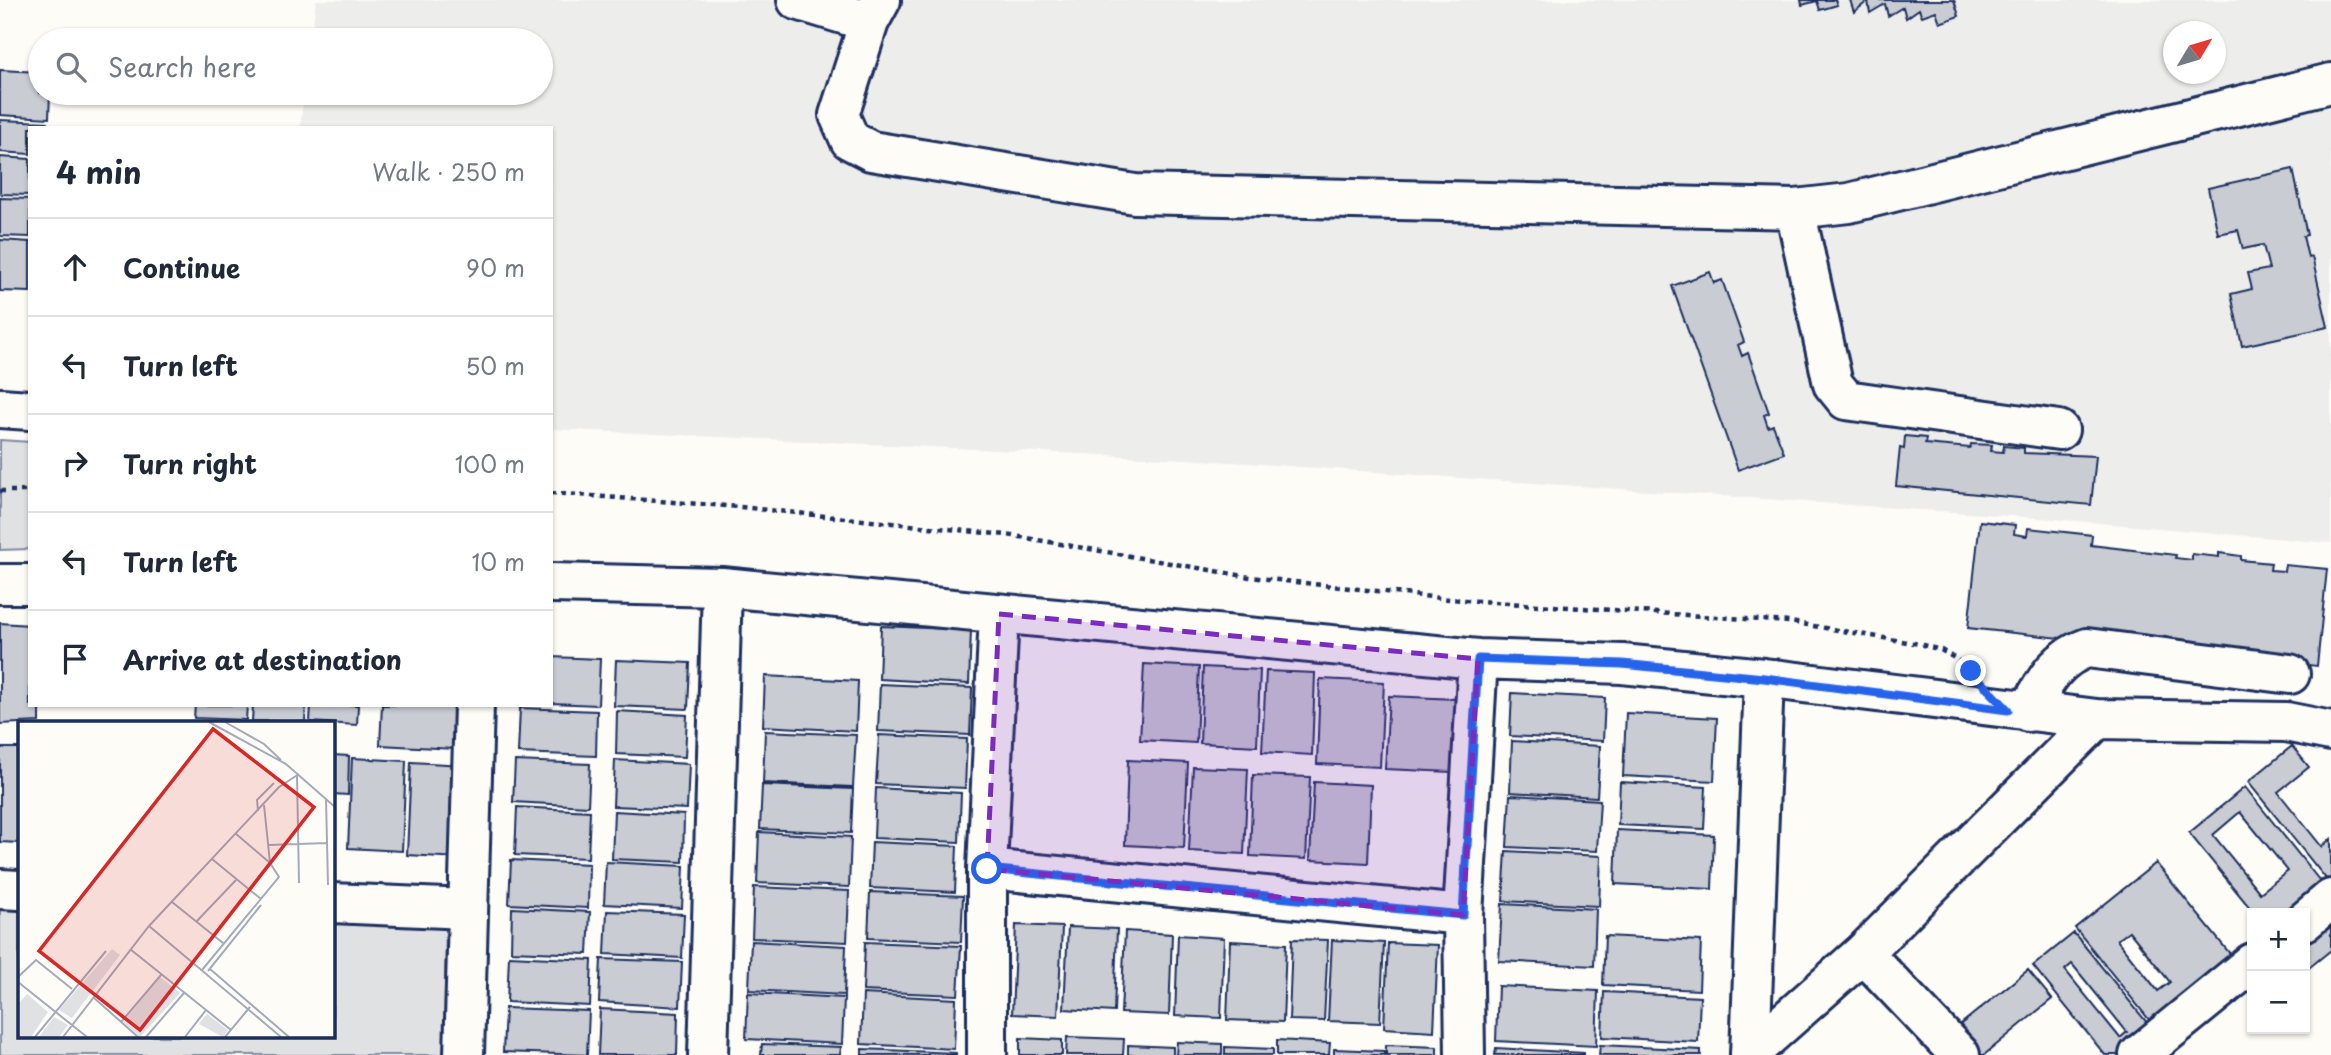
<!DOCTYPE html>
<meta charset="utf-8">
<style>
body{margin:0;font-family:"Playpen Sans",sans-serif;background:#f6f6f7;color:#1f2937}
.controls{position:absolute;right:21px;bottom:21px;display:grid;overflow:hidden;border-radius:0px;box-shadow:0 2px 5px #0004}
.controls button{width:63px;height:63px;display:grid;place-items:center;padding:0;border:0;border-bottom:2px solid #e0e1e3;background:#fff;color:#1f2937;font:35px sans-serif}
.compass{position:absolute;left:2163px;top:21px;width:63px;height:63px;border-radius:50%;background:#fff;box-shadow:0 2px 5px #0004;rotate:52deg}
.stop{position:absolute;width:21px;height:21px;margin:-16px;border:5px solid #2563eb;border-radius:50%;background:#fff}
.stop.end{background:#2563eb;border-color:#fff;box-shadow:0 2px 7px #0008}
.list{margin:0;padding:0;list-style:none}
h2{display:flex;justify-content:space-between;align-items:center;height:91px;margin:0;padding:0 28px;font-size:30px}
h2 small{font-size:23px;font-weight:400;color:#747a83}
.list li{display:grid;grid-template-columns:46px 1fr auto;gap:21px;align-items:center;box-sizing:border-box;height:98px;padding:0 28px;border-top:2px solid #e0e1e3}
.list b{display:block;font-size:26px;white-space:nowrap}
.list em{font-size:23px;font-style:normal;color:#747a83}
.icon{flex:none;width:38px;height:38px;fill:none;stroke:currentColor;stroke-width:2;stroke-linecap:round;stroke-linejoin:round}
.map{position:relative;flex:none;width:2331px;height:1055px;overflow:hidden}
.search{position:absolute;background:#fff;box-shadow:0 2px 5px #0004;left:28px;top:28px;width:525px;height:77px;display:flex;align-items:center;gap:18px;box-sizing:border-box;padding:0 24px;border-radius:38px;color:#747a83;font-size:26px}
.panel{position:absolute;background:#fff;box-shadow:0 2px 5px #0004;left:28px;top:126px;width:525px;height:581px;border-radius:0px}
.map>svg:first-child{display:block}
.built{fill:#edeeec;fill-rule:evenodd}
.green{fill:#e0e1e3;stroke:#7e88a0;stroke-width:2}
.building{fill:#c9ccd3;stroke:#1b2f5e;stroke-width:2;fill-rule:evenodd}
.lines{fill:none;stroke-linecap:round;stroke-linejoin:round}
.minor-casing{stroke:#1b2f5e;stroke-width:44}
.path{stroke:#1b2f5e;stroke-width:4.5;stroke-dasharray:5 5;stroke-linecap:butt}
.minor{stroke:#fdfcf7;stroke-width:38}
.route{stroke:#2563eb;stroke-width:9}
.marked{fill:#7b2cbf;fill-opacity:0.2;stroke:#7b2cbf;stroke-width:5;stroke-dasharray:14 9;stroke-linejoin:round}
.inset-road{fill:none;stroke:#a3aaba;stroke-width:2}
.view{fill:#d62828;fill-opacity:0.15;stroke:#d62828;stroke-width:3.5}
.inset-edge{fill:none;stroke:#1b2f5e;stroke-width:3.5}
</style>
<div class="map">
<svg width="2331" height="1055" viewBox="0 0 2331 1055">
<rect width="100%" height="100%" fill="#fdfcf7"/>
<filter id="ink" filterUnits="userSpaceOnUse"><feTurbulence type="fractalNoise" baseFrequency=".0143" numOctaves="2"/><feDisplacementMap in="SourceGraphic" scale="14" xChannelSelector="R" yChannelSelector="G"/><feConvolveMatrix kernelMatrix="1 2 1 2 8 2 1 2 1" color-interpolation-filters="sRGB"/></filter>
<g filter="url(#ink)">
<!-- built -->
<path class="built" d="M 316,0 L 2331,0 L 2331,543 L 2053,519 L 1187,459 L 551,429 L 551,128 L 300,128 L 304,93 L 541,93 L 541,40 L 311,40 ZM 2174,32 L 2216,32 L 2216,74 L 2174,74 Z"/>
<!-- green -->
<path class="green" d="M 0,440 L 30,442 L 30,549 L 0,550 Z
M 0,905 L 19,906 L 19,1036 L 332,1036 L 333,917 L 446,921 L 444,1055 L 0,1055 Z"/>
<!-- building -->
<path class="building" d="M 1801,0 L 1835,0 L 1837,5 L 1820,10 L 1817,1 L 1802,5 Z
M 1850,0 L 1954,0 L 1959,16 L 1940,23 L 1936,11 L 1922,16 L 1919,9 L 1906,18 L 1903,7 L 1888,16 L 1885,4 L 1870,13 L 1868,1 L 1854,12 Z
M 0,70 L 40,72 L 40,93 L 50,93 L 49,118 L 0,115 Z
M 0,120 L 47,122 L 47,128 L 30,128 L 30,154 L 0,152 Z
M 0,157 L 30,159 L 30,195 L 0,194 Z
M 2293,169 L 2307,235 L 2303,236 L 2308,258 L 2312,257 L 2328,327 L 2242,346 L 2231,294 L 2252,289 L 2248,273 L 2269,269 L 2263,245 L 2243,249 L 2238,230 L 2218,234 L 2208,188 Z
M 0,198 L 30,199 L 30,237 L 0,236 Z
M 0,240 L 30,242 L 30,292 L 0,291 Z
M 1710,272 L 1714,283 L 1722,280 L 1744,342 L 1738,345 L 1742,356 L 1748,353 L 1769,413 L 1764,415 L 1768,427 L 1773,425 L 1784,453 L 1738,470 L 1672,286 Z
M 1905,436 L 1926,438 L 1925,444 L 1970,448 L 1971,444 L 1992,445 L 1991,451 L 2003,452 L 2004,446 L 2024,448 L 2024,453 L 2096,456 L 2091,505 L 1896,486 L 1900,448 L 1904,449 Z
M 1980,521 L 2015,525 L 2014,534 L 2027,536 L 2028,528 L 2092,535 L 2091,545 L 2176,555 L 2175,558 L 2192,560 L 2192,554 L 2219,557 L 2219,553 L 2241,556 L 2241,560 L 2271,563 L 2270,570 L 2284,571 L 2285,565 L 2327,569 L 2317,666 L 1968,628 Z
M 0,623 L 30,625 L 30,705 L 39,705 L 39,722 L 0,724 Z
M 881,626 L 971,630 L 969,684 L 879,679 Z
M 551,657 L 600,659 L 598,705 L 551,703 Z
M 616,660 L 690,663 L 688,709 L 614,706 Z
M 1144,664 L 1199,667 L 1196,743 L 1140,740 Z
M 1203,667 L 1260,670 L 1257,746 L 1200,743 Z
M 1266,671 L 1315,673 L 1312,755 L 1262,752 Z
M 765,676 L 858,681 L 856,731 L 763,726 Z
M 1320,679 L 1384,682 L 1380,767 L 1317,764 Z
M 880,684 L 972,688 L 970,735 L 878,731 Z
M 1512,693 L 1605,698 L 1603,741 L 1510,736 Z
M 1389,696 L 1456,699 L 1452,772 L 1385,769 Z
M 195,705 L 247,705 L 246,720 L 194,718 Z
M 253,705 L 306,705 L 305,722 L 252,721 Z
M 311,705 L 358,705 L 357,725 L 310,722 Z
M 382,705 L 457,705 L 455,749 L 380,745 Z
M 520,708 L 597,711 L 596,756 L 518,753 Z
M 617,711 L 687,715 L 685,757 L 616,754 Z
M 1626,713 L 1717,718 L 1714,781 L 1623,776 Z
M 765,731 L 856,735 L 853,787 L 763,783 Z
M 879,735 L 967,739 L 965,788 L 876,784 Z
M 1512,741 L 1600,746 L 1597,797 L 1510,792 Z
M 2292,746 L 2309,767 L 2278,792 L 2322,847 L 2331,839 L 2331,885 L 2248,782 Z
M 0,748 L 19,748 L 19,843 L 0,842 Z
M 332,755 L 349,756 L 348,795 L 332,794 Z
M 352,758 L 406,761 L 402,851 L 348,848 Z
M 615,760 L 689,764 L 687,809 L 613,806 Z
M 1128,760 L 1188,763 L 1184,848 L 1125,845 Z
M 515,761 L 590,764 L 588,806 L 513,802 Z
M 411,762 L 463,765 L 459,858 L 407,855 Z
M 1193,767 L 1248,769 L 1244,854 L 1189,851 Z
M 1253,775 L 1310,777 L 1306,859 L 1250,856 Z
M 1314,782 L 1371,785 L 1368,863 L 1310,860 Z
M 1620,782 L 1706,787 L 1704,829 L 1618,825 Z
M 762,785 L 853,789 L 851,833 L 760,829 Z
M 2245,787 L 2323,885 L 2288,913 L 2254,913 L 2189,833 ZM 2240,812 L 2288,871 L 2260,893 L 2213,835 Z
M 876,788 L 961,793 L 959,842 L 874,838 Z
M 1510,795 L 1600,800 L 1597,851 L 1507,847 Z
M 517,807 L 590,811 L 588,858 L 515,855 Z
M 614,811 L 684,815 L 683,862 L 612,859 Z
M 1617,830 L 1714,835 L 1712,889 L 1615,884 Z
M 759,832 L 851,837 L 849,887 L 757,883 Z
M 872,842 L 957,846 L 955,892 L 870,888 Z
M 1506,851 L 1601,856 L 1599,906 L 1503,901 Z
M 511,860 L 589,864 L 588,908 L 509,904 Z
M 606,862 L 684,866 L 682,908 L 604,904 Z
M 2156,863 L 2236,961 L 2155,1027 L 2075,928 ZM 2129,931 L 2170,982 L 2158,991 L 2117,940 Z
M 754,887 L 849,891 L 847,942 L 752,938 Z
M 870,892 L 963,896 L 961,942 L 868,938 Z
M 1502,904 L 1596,909 L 1594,966 L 1499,961 Z
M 512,908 L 590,912 L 588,954 L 511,951 Z
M 607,911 L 684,914 L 682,958 L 605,954 Z
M 2331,917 L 2331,950 L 2305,971 L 2305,937 Z
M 1016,925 L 1062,927 L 1058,1016 L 1012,1014 Z
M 1068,927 L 1117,929 L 1114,1012 L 1064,1009 Z
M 1125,931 L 1172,934 L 1169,1015 L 1121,1013 Z
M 2074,933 L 2153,1030 L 2122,1055 L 2105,1055 L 2033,966 ZM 2072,964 L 2127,1032 L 2120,1038 L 2065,970 Z
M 1178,935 L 1224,938 L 1221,1018 L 1175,1016 Z
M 1605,936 L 1701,941 L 1699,990 L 1603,985 Z
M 1292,939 L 1328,940 L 1324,1021 L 1289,1020 Z
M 1332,940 L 1384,943 L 1380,1023 L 1328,1021 Z
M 751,941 L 846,946 L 844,995 L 749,990 Z
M 1230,941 L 1286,944 L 1283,1022 L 1227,1020 Z
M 865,942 L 961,946 L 958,995 L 863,991 Z
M 1388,943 L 1438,945 L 1434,1031 L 1384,1028 Z
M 509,956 L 592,960 L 590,1006 L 507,1002 Z
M 601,959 L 682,962 L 680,1007 L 599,1002 Z
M 2028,970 L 2052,999 L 1984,1055 L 1969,1055 L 1951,1032 Z
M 1498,986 L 1598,991 L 1596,1046 L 1496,1041 Z
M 1604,992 L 1700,997 L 1698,1042 L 1602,1037 Z
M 748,993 L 844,998 L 842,1044 L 746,1039 Z
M 863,994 L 956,999 L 954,1049 L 861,1044 Z
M 505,1008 L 589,1011 L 587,1055 L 503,1052 Z
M 600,1009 L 678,1013 L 677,1055 L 598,1055 Z
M 1067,1037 L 1124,1039 L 1123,1055 L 1066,1055 Z
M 1020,1038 L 1062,1040 L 1062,1055 L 1020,1055 Z
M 1277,1040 L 1330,1043 L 1329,1055 L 1277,1055 Z
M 1177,1042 L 1222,1044 L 1222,1055 L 1176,1055 Z
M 762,1044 L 841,1047 L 840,1055 L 761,1055 Z
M 1128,1045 L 1173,1047 L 1173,1055 L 1128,1055 Z
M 1386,1045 L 1437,1047 L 1437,1055 L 1386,1055 Z
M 1600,1045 L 1701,1050 L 1701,1055 L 1599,1055 Z
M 1225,1047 L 1273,1049 L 1273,1055 L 1225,1055 Z
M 1496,1048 L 1584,1053 L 1584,1055 L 1495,1055 Z
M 862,1049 L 956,1053 L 956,1055 L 862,1055 Z
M 1334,1049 L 1384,1051 L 1384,1055 L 1334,1055 Z"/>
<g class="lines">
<defs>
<path id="minor" d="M 797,0 L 869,22
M 881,0 L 869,22 L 839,115 L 850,140 L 871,151 L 1135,194 L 1795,209 L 1849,203 L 2331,83
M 1795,209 L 1833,384 L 1846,400 L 2059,430
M 0,408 L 30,410
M 551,583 L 722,587 L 1478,659 L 1622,664 L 1764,678 L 2097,719 L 2286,722 L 2331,731
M 0,584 L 30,584
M 2028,712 C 2044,684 2054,659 2087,648 L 2290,674
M 987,869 L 1463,915
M 0,889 L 19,890
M 332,903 L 467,909
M 2305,921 L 2331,899
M 1863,953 L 1960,1055
M 1750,1053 L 1863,953 L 2097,719
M 464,1055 L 474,705
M 708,1055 L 722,587
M 987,1055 L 987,869 L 999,614
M 1465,1055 L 1463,915 L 1478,659
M 1750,1055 L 1764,678
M 2139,1055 L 2252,963"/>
</defs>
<!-- minor casing -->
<use href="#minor" class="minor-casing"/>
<!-- path -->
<path class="path" d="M 0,491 L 30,491
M 551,493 L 740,507 L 1015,536 L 1250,577 L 1449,599 L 1790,622 L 1919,644 L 1941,650 L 1964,664"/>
<!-- minor -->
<use href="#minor" class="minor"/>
</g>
</g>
<g class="lines" filter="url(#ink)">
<!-- route -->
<path class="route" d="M 987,869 L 1463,915 L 1478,659 L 1622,664 L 1764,678 L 2008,710 L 1971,671"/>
</g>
<!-- marked area -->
<path class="marked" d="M 999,614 L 1478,659 L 1463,915 L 987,869 Z"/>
<!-- overview -->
<g transform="translate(18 721)">
<rect width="317" height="317" fill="#fdfcf7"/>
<path d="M 94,228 L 102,234 L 54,297 L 41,289 ZM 142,256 L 162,272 L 122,316 L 105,301 ZM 9,273 L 30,291 L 13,316 L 1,316 L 0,283 ZM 189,293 L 210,309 L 205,316 L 181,303 ZM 36,296 L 50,304 L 41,316 L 21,316 Z" fill="#e0e1e3"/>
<path class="inset-road" d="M 191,1 L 268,43 L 317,86M 207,1 L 246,23 L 263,39M 279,55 L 281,162M 308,78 L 310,164M 246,84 L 252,142M 240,90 L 239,79 L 256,62M 251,124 L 309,122M 194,138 L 243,178M 154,181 L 205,222M 178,201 L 218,159M 131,205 L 263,316M 112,228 L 213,309M 192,248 L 271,316M 184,249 L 261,156 L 252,142 L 217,112M 190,250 L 243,184M 0,256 L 18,239 L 54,268M 0,261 L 69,316M 75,276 L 120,316M 103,301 L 143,254M 17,316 L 88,230M 45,316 L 131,205 L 261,66 L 281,53M 128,316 L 166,272M 167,316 L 188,289M 207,316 L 232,286"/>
<path class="view" d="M 195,8 L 296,86 L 122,309 L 21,230 Z"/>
<rect width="317" height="317" class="inset-edge"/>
</g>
</svg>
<div class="controls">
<button>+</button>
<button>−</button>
</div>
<svg class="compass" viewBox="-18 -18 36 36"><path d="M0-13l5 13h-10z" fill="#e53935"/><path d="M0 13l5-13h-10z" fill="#747a83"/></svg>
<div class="stop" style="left:987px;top:869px"></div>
<div class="stop end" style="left:1971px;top:671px"></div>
<div class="search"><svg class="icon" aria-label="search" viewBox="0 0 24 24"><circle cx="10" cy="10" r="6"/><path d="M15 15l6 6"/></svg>Search here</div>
<section class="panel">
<h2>4 min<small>Walk · 250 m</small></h2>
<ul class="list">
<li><svg class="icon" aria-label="ahead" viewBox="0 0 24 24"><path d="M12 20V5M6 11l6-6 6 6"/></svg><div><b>Continue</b></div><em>90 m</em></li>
<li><svg class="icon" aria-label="left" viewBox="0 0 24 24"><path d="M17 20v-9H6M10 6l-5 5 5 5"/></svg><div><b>Turn left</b></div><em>50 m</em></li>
<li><svg class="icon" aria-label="right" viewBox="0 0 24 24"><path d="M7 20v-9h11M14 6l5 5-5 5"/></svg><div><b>Turn right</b></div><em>100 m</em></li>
<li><svg class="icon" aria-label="left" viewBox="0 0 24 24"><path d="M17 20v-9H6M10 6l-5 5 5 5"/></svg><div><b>Turn left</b></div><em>10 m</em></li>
<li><svg class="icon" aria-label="arrive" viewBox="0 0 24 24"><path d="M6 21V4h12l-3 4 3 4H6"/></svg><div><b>Arrive at destination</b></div></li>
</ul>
</section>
</div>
